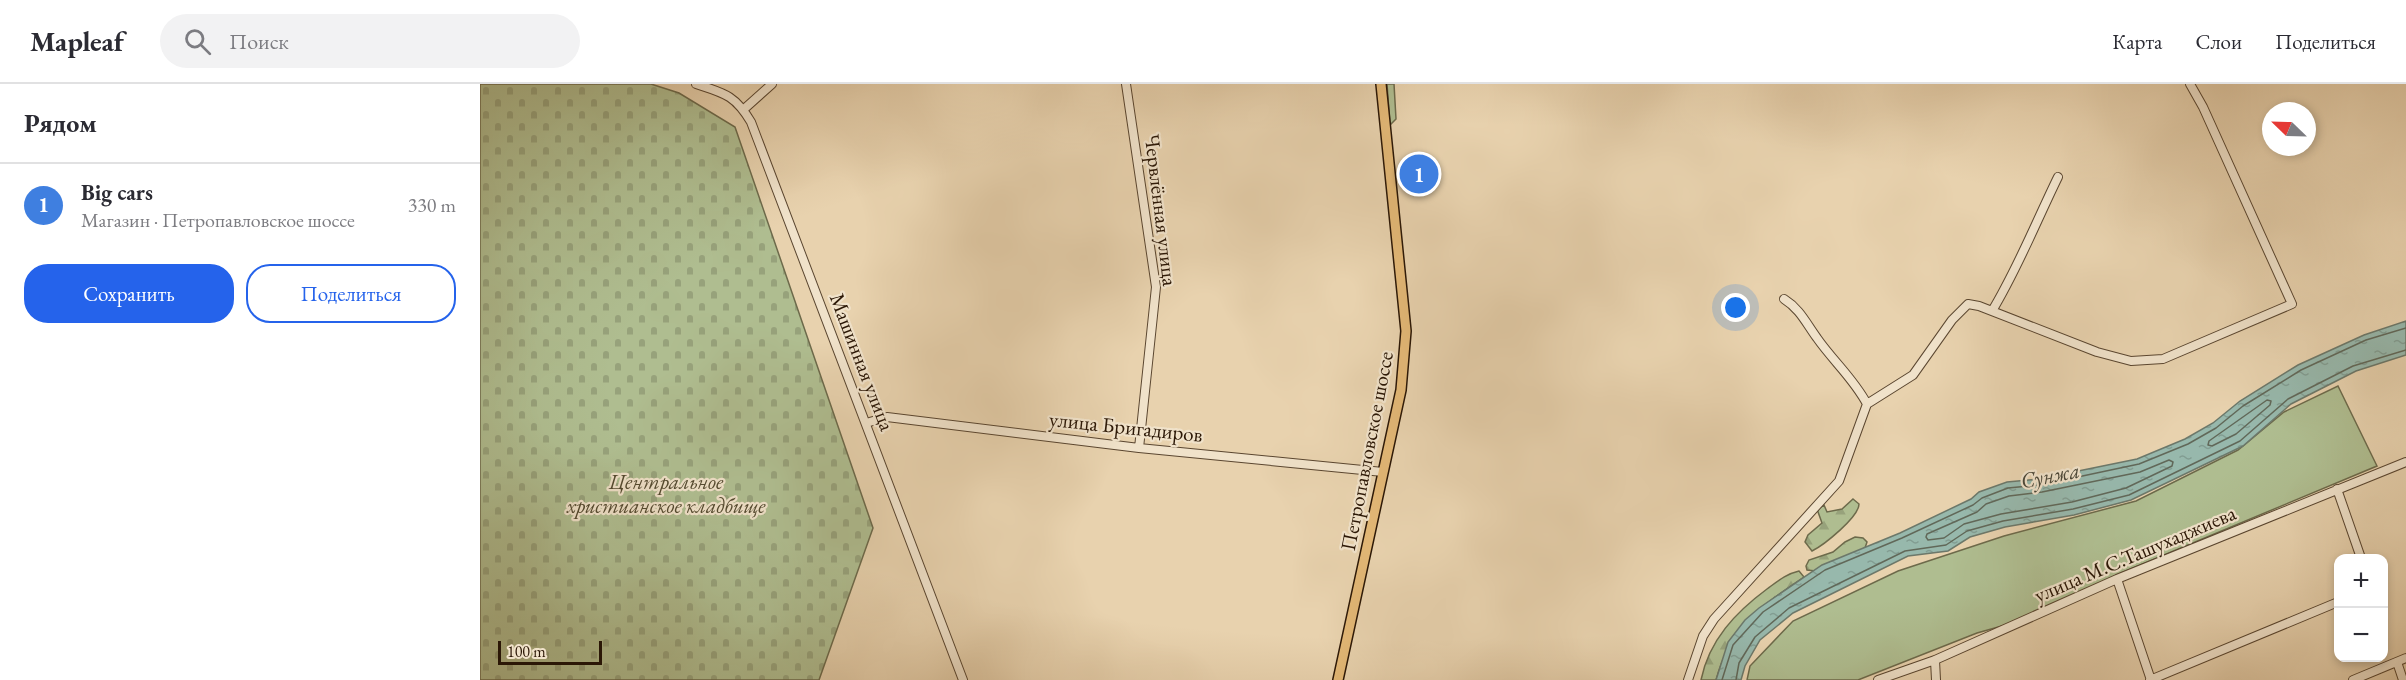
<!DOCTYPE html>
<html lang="ru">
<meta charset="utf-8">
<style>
body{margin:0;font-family:"EB Garamond",serif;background:#f2f2f3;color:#2b2b33}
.controls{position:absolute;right:18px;bottom:18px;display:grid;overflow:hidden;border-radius:12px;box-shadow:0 3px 9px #0003}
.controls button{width:54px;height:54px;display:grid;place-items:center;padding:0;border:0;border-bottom:2px solid #e1e1e2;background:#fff;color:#2b2b33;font:30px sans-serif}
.compass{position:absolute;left:1782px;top:18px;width:54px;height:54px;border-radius:50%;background:#fff;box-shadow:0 3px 9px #0003;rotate:293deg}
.scale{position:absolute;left:18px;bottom:15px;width:104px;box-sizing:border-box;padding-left:6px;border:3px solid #2b1706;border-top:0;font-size:16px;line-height:21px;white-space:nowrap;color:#2b1706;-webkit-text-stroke:4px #f0e2ca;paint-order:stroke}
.you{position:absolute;left:1256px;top:224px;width:21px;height:21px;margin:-15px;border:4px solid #fff;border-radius:50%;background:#1a73e8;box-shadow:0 0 0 9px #1a73e833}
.badge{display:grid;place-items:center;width:39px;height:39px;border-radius:50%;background:#2563eb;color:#fff;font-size:20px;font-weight:700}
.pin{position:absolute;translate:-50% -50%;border:3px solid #fff;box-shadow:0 2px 6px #0006}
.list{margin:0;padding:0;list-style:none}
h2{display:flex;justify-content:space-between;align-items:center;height:78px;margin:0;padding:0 24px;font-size:26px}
h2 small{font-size:20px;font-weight:400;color:#7c7c81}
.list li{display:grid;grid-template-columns:39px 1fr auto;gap:18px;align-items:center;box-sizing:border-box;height:84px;padding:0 24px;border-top:2px solid #e1e1e2}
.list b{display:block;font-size:22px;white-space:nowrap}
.list p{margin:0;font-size:20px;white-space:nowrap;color:#7c7c81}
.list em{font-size:20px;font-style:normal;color:#7c7c81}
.actions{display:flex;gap:12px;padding:18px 24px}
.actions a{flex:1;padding:14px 0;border:2px solid #2563eb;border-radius:24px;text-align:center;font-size:21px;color:#2563eb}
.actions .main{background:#2563eb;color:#fff}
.icon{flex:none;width:33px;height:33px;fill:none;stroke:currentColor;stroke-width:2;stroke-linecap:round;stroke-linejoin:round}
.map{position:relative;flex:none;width:1926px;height:596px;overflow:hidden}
header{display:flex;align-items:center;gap:36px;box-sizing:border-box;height:84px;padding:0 30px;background:#fff;border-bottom:2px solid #e1e1e2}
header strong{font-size:28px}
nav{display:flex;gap:33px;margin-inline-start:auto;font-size:21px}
.search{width:420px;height:54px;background:#f2f2f3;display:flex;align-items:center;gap:15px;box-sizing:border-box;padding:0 21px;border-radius:33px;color:#7c7c81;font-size:22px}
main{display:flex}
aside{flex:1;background:#fff}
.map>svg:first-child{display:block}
.green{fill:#afbd90;stroke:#6d6a4b;stroke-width:1.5}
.forest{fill:url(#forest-firs);stroke:#6d6a4b;stroke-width:1.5}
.cemetery{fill:url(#cemetery-stones);stroke:#6d6a4b;stroke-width:1.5}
.water{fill:url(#water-ripples);stroke:#6c786a;stroke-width:1.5}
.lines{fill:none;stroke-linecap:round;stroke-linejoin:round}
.shore{stroke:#616859;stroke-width:1.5}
.minor-casing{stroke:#5a4630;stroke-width:10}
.major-casing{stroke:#2b1706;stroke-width:12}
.minor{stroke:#f0e2ca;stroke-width:8}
.major{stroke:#e4b977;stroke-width:9}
.labels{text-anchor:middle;stroke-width:4.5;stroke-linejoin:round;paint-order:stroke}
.street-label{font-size:21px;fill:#2b1706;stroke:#f0e2ca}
.park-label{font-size:21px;font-style:italic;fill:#53492f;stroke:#f0e2ca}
.water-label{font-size:22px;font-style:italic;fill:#4b4738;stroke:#f0e2ca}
</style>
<header>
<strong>Mapleaf</strong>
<div class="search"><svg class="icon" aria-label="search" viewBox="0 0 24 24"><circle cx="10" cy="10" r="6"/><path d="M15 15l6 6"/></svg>Поиск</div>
<nav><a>Карта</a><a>Слои</a><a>Поделиться</a></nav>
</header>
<main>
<aside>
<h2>Рядом<small></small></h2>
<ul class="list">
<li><span class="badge" style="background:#3f7fe0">1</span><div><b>Big cars</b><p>Магазин · Петропавловское шоссе</p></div><em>330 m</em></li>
</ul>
<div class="actions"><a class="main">Сохранить</a><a>Поделиться</a></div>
</aside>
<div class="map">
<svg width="1926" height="596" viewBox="0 0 1926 596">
<defs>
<pattern id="forest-firs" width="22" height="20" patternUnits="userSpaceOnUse" patternTransform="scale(1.5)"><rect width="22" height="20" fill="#afbd90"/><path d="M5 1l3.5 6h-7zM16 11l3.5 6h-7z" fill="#97a27b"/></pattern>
<pattern id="cemetery-stones" width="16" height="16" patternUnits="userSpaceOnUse" patternTransform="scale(1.5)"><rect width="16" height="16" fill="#afbd90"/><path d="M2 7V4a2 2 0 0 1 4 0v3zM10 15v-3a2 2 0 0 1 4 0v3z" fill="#97a27b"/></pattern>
<pattern id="water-ripples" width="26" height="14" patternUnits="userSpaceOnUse" patternTransform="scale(1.5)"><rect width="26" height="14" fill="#97b8ac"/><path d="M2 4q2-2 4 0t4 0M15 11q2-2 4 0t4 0" fill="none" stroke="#829d92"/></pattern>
</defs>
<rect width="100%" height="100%" fill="#e8d2ae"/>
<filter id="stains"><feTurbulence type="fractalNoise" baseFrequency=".00333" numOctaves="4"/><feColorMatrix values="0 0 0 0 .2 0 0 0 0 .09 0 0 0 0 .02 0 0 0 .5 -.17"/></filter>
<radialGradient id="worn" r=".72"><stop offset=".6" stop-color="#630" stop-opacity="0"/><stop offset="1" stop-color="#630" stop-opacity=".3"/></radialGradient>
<!-- green -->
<path class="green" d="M 907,0 L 914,0 L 916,35 L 910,41 Z
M 1858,302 L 1897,382 L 1641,489 L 1547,535 L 1497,549 L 1378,596 L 1267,596 L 1270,582 L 1313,537 L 1418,487 L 1524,452 L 1656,417 L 1758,366 L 1804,328 Z"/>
<!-- forest -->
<path class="forest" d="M 1373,415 L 1379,420 C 1379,433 1344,461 1332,467 L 1325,458 L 1328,451 L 1342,439 L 1337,425 L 1344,421 L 1347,428 L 1362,425 Z
M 1375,453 L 1383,454 L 1387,458 L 1385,464 L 1336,487 L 1327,486 L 1326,482 L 1329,476 L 1353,468 L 1365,458 Z
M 1319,487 L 1324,493 C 1279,524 1251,541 1236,596 L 1221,596 C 1229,556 1256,528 1287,505 C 1298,497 1306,490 1319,487 Z"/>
<!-- cemetery -->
<path class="cemetery" d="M 0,0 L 171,0 L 199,9 L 255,43 L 393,444 L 339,596 L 0,596 Z"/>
<!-- water -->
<path class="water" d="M 1926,237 L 1926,271 L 1876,287 L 1811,320 L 1763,362 L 1651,416 L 1594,431 L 1525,443 L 1490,453 L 1468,467 L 1428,472 L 1313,529 L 1280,556 L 1265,582 L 1261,596 L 1236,596 L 1248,558 L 1265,536 L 1279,524 L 1342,481 L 1420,449 L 1491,415 L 1499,408 L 1527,398 L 1559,395 L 1657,375 L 1705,355 L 1733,339 L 1760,317 L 1818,281 L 1884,251 Z"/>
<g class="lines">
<!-- shore -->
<path class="shore" d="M 1787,316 L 1791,317 L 1790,321 L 1756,350 L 1732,362 L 1728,361 L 1729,357 Z
M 1689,376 L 1693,378 L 1692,382 L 1646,404 L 1592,418 L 1521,430 L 1484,440 L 1464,454 L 1448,456 L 1446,453 L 1447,450 L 1497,428 L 1506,420 L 1529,412 L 1562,408 L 1660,388 Z
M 1242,596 L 1253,561 L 1283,528 L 1345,486 L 1422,454 L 1493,421 L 1502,414 L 1528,404 L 1560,401 L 1659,380 L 1708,360 L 1736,344 L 1763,322 L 1821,286 L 1886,256 L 1926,244
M 1256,596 L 1259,579 L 1275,553 L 1309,524 L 1425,467 L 1466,461 L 1487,447 L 1523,437 L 1593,425 L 1649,411 L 1760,357 L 1808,315 L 1873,282 L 1926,266"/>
<defs>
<path id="minor" d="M 216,0 C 244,9 255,11 271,38 L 483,596
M 646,0 L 676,203 L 659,364
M 263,26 L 292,0
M 1304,215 C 1320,225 1326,239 1337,254 C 1353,277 1374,295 1387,320
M 1512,227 C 1538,184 1556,138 1578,93
M 386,339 L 407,333 L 659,364 L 903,388
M 1857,405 L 1881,474
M 1637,495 L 1671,596
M 1455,576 L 1456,596
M 1917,578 L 1923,596
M 1208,596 L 1223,552 L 1234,535 L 1359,397 L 1387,320 L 1433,291 L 1472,236 L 1488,220 L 1499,222 L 1617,268 L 1651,277 L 1683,275 L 1812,220 L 1723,23 L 1710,0
M 1398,596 L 1455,576 L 1637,495 L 1926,378
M 1670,596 L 1858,518
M 1873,596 L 1926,574"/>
<path id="major" d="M 858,596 L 921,306 L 926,247 L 901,0"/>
</defs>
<!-- minor casing -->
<use href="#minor" class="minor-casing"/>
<!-- major casing -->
<use href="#major" class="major-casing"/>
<!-- minor -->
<use href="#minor" class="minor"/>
<!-- major -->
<use href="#major" class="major"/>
</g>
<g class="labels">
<!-- street labels -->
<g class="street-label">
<text transform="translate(681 126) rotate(83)" y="7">Червлённая улица</text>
<text transform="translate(382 278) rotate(69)" y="7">Машинная улица</text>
<text transform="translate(646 343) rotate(6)" y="7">улица Бригадиров</text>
<text transform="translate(887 367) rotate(-79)" y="7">Петропавловское шоссе</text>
<text transform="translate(1655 470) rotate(-23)" y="7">улица М.С.Ташухаджиева</text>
</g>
<!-- park labels -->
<g class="park-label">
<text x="186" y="405">Центральное<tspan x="186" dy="24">христианское кладбище</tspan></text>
</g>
<!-- water labels -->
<g class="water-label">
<text transform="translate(1570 391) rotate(-11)" y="8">Сунжа</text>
</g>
</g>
<rect width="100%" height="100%" filter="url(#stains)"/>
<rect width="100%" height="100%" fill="url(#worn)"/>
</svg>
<div class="controls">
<button>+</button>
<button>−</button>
</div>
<svg class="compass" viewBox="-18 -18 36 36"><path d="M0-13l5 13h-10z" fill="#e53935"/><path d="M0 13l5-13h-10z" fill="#7c7c81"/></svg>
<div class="scale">100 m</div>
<div class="you"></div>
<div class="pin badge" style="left:939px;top:90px;background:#3f7fe0">1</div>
</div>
</main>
